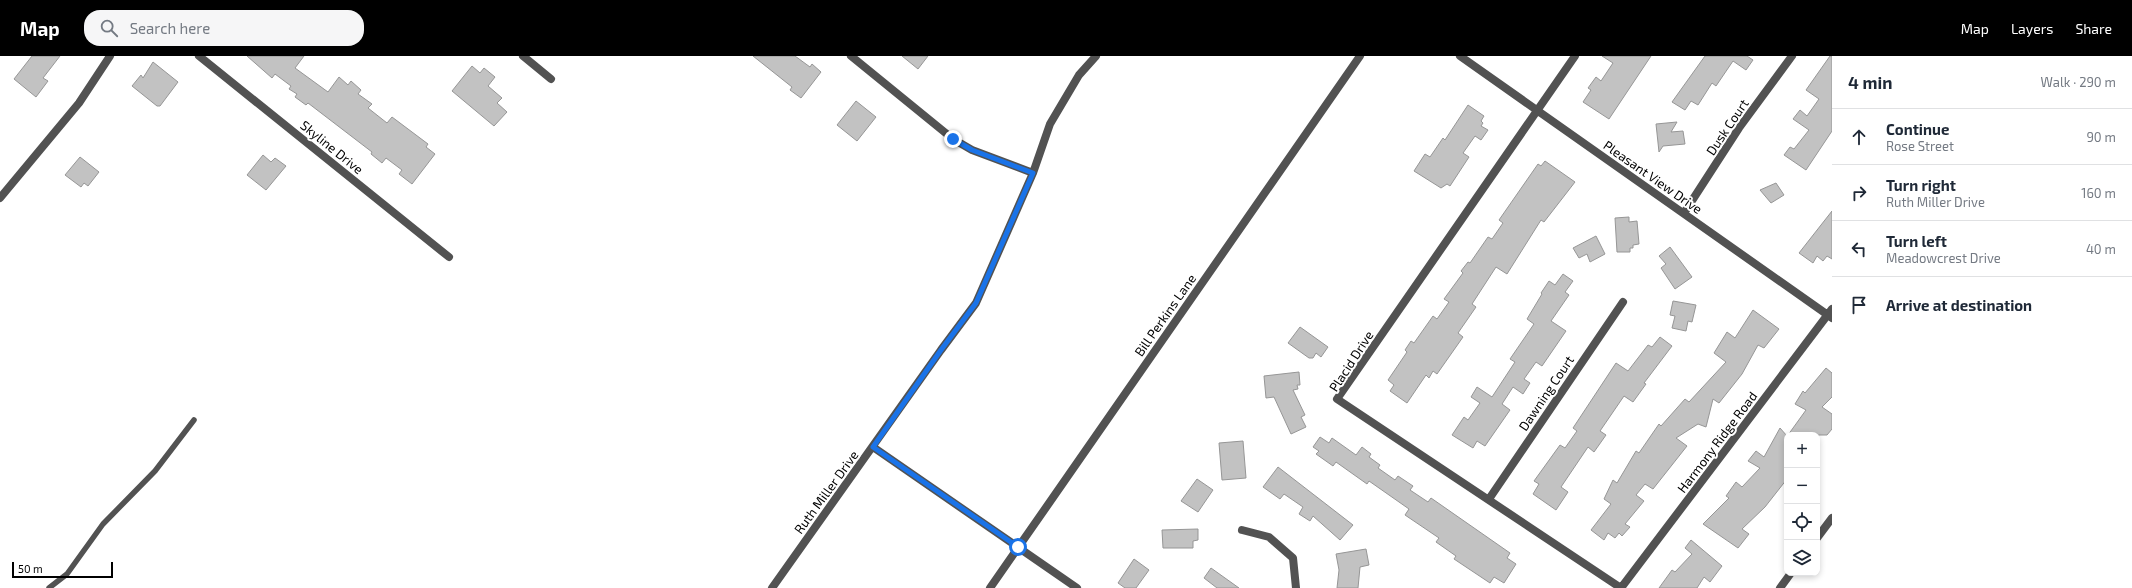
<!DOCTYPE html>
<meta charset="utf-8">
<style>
body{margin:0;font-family:"Exo 2",sans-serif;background:#f6f6f7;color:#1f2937}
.controls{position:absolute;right:12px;bottom:12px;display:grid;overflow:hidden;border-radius:8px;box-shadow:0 2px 6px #0003}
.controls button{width:36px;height:36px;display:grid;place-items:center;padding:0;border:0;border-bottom:1px solid #e0e1e3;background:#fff;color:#1f2937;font:20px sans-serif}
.scale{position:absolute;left:12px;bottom:10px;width:101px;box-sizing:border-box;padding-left:4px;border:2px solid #000;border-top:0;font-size:11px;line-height:14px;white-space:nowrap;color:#000;-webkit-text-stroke:3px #fff;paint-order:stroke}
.stop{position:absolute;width:12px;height:12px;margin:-9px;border:3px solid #1a73e8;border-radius:50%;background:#fff}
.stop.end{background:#1a73e8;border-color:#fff;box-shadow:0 1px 4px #0008}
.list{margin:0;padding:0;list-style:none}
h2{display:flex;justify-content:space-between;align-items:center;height:52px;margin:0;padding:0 16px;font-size:17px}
h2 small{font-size:13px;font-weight:400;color:#747a83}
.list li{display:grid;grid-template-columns:26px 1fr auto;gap:12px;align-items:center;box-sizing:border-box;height:56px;padding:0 16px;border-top:1px solid #e0e1e3}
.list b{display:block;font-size:15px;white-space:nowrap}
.list p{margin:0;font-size:13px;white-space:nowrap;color:#747a83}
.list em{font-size:13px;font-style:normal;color:#747a83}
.icon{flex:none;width:22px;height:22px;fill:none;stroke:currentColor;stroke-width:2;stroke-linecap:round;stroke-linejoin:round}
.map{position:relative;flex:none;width:1832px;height:532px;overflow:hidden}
header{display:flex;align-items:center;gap:24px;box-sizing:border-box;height:56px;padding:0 20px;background:#000;color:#fff}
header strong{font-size:19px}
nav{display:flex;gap:22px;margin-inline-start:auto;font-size:14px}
.search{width:280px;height:36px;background:#f6f6f7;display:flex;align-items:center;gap:10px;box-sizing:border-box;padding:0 14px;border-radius:16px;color:#747a83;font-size:15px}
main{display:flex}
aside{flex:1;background:#fff}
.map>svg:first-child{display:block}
.building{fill:#c2c2c2;stroke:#969696}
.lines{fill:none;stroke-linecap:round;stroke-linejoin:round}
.lane{stroke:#525252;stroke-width:5.5}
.street{stroke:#525252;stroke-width:8}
.route{stroke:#1a73e8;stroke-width:5}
.labels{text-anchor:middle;stroke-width:4;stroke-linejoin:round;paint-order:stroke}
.street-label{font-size:13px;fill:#000;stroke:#fff}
</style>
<header>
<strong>Map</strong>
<div class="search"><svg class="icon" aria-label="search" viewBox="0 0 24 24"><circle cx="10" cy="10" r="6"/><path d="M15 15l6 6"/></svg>Search here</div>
<nav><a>Map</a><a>Layers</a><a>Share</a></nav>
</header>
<main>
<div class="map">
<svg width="1832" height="532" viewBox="0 0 1832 532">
<rect width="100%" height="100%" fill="#fff"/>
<!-- building -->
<path class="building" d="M 32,0 L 60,0 L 43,22 L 48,25 L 36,41 L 14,23 Z
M 247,0 L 304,0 L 295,12 L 328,36 L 339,21 L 348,29 L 351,25 L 361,34 L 358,38 L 372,48 L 368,52 L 387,67 L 392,61 L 428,88 L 426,91 L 435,98 L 412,128 L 399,118 L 402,114 L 386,102 L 382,107 L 371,98 L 372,96 L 308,47 L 306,49 L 295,41 L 297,38 L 289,33 L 291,30 L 275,18 L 272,22 Z
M 753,0 L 795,0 L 810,11 L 812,8 L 821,16 L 801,42 L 790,34 L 792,31 Z
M 902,0 L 928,0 L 918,13 Z
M 1602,0 L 1651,0 L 1609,63 L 1583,46 L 1591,34 L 1588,32 L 1596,21 L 1601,25 L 1613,7 Z
M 1705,0 L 1747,0 L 1753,4 L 1746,14 L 1733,5 L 1716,30 L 1712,27 L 1698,49 L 1691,45 L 1685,54 L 1672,46 Z
M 1830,0 L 1832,0 L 1832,75 L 1806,114 L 1784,99 L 1790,91 L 1794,93 L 1809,74 L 1793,63 L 1800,54 L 1807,60 L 1819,43 L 1806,34 Z
M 153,6 L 178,26 L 160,50 L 157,50 L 132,30 L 141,19 L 143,22 Z
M 472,10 L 480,17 L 484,12 L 495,21 L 488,30 L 502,42 L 497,47 L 507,56 L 494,70 L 452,35 Z
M 856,45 L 876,61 L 857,85 L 837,69 Z
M 1468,49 L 1484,60 L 1481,65 L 1483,67 L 1481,70 L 1488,74 L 1481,84 L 1475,80 L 1463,97 L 1469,101 L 1450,130 L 1447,128 L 1441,132 L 1414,115 L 1425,98 L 1430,101 L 1443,82 L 1445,84 Z
M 1677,66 L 1671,76 L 1683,75 L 1685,88 L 1663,90 L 1659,96 L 1656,68 Z
M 263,99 L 271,106 L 275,102 L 286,110 L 266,134 L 247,119 Z
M 80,101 L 99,116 L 88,130 L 84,127 L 81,131 L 65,119 Z
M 1545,105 L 1575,126 L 1544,166 L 1541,164 L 1507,218 L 1496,211 L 1472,248 L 1476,251 L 1458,277 L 1463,281 L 1437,318 L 1433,315 L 1429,322 L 1426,319 L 1407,347 L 1390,335 L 1394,329 L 1388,324 L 1407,296 L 1405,294 L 1411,285 L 1414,287 L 1433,260 L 1437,263 L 1449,246 L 1444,243 L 1463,217 L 1461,215 L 1468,206 L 1470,207 L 1488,181 L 1492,183 L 1503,167 L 1499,164 L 1538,108 L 1541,110 Z
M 1776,127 L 1784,139 L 1771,147 L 1760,134 Z
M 1832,155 L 1832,203 L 1827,200 L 1823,205 L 1817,200 L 1813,207 L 1799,197 Z
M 1629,161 L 1629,166 L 1637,165 L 1639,188 L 1633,189 L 1633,192 L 1630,192 L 1630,196 L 1617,196 L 1615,162 Z
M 1596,180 L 1605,198 L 1590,206 L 1587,198 L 1579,202 L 1573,192 Z
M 1670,191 L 1692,221 L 1675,233 L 1661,212 L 1666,208 L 1659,200 Z
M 1563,218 L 1573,225 L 1565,236 L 1569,239 L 1551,265 L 1566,275 L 1542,310 L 1536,306 L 1524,323 L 1530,327 L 1523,338 L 1513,331 L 1502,348 L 1510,354 L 1485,390 L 1477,385 L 1473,392 L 1452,379 L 1464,361 L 1468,364 L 1480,347 L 1471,341 L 1477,331 L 1492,341 L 1515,306 L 1510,303 L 1534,268 L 1527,263 L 1542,238 L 1541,237 L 1549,225 L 1555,229 Z
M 1673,245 L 1696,249 L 1692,266 L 1688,265 L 1686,275 L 1672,272 L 1675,260 L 1670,259 Z
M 1753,254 L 1779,273 L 1764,292 L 1758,289 L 1742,318 L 1719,347 L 1713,343 L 1706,371 L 1698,368 L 1676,382 L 1687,390 L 1653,433 L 1645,428 L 1636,439 L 1644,445 L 1625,468 L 1630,471 L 1622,480 L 1619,477 L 1615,482 L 1608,477 L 1604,484 L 1591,474 L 1611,448 L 1604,443 L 1613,424 L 1617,427 L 1636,395 L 1639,397 L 1659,368 L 1661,370 L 1685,343 L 1689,346 L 1726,306 L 1714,297 L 1727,276 L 1735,282 Z
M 1300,271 L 1328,291 L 1321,301 L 1316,297 L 1313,302 L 1309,302 L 1288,287 Z
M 1660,281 L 1672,290 L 1644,327 L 1646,328 L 1633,346 L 1624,340 L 1600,375 L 1606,379 L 1594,396 L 1588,391 L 1561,431 L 1568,436 L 1556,454 L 1533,438 L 1539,428 L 1534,425 L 1560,389 L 1565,392 L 1577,375 L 1573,372 L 1616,307 L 1628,315 L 1648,289 L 1652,291 Z
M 1826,312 L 1832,317 L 1832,341 L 1822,351 L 1832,358 L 1832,373 L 1827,379 L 1788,379 L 1806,354 L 1795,348 L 1803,335 L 1805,337 Z
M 1299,316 L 1300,329 L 1297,329 L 1298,333 L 1293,334 L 1305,359 L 1301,361 L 1306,371 L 1291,378 L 1274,341 L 1266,342 L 1264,320 Z
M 1780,372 L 1787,380 L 1787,423 L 1765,451 L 1742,473 L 1749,478 L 1738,492 L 1703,468 L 1729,442 L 1726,440 L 1736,426 L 1742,431 L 1760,412 L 1748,405 L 1756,395 L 1764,401 Z
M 1320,381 L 1329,387 L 1332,382 L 1356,399 L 1362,391 L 1371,398 L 1369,401 L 1380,409 L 1378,412 L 1395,424 L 1398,420 L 1413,430 L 1410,434 L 1428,446 L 1431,442 L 1510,497 L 1507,502 L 1516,508 L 1504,527 L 1494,521 L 1490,527 L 1454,503 L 1456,500 L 1436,486 L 1439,482 L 1405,459 L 1409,453 L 1369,425 L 1367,428 L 1336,406 L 1333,410 L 1316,398 L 1319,395 L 1313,391 Z
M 1243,385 L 1246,422 L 1222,424 L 1219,387 Z
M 1278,411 L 1353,469 L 1340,484 L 1313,460 L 1310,465 L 1299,458 L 1303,451 L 1284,438 L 1280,443 L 1263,431 Z
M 1197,423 L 1213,434 L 1198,456 L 1181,445 Z
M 1198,473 L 1198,484 L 1193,485 L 1193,492 L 1163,492 L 1162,474 Z
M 1691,484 L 1722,510 L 1710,526 L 1704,521 L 1697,532 L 1659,532 L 1672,514 L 1675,516 L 1692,498 L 1685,492 Z
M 1366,493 L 1369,509 L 1360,511 L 1358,532 L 1337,532 L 1339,514 L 1336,498 Z
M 1134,503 L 1149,514 L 1136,532 L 1125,532 L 1118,527 Z
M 1211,512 L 1239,532 L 1217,532 L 1204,522 Z"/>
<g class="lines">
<!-- lane -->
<path class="lane" d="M 49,532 L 67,518 L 103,468 L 155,415 L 194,364"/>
<!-- street -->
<path class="street" d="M 199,0 L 449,201
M 523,0 L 551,23
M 851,0 L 953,83 L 972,94 L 1033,117
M 1460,0 L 1832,262
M 1575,0 L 1337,343 L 1621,532
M 0,142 L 79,47 L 110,0
M 1684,157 L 1739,72 L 1792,0
M 873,391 L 1077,532
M 1489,443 L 1623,246
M 1242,474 L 1269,481 L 1293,502 L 1296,532
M 1817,482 L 1832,462
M 772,532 L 941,294 L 976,247 L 1033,117 L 1050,68 L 1079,19 L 1096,0
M 990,532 L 1360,0
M 1621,532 L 1832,253
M 1780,532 L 1791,517"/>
</g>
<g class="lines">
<!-- route -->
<path class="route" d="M 953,83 L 972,94 L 1033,117 L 976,247 L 941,294 L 873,391 L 1018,491"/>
</g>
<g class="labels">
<!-- street labels -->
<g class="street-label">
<text transform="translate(1727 71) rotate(-56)" y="5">Dusk Court</text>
<text transform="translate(332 91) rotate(39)" y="5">Skyline Drive</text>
<text transform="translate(1653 121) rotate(35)" y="5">Pleasant View Drive</text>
<text transform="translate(1165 259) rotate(-55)" y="5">Bill Perkins Lane</text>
<text transform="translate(1351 305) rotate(-57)" y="5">Placid Drive</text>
<text transform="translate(1546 337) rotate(-56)" y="5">Dawning Court</text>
<text transform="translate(1717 386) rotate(-53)" y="5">Harmony Ridge Road</text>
<text transform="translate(826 436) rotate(-54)" y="5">Ruth Miller Drive</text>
</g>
</g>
</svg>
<div class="controls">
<button>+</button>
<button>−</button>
<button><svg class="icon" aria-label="locate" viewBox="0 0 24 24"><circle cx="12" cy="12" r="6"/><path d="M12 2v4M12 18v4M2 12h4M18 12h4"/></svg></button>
<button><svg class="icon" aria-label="layers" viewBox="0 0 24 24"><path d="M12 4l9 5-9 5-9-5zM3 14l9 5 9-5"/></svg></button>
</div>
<div class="scale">50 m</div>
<div class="stop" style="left:1018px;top:491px"></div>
<div class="stop end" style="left:953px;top:83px"></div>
</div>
<aside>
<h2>4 min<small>Walk · 290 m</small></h2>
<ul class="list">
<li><svg class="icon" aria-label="ahead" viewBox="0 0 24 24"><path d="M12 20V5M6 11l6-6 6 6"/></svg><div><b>Continue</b><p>Rose Street</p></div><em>90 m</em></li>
<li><svg class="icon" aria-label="right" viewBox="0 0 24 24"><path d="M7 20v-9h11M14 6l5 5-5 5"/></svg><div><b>Turn right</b><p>Ruth Miller Drive</p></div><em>160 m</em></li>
<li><svg class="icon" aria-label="left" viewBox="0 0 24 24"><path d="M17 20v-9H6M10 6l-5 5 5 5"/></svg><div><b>Turn left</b><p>Meadowcrest Drive</p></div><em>40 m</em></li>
<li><svg class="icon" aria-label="arrive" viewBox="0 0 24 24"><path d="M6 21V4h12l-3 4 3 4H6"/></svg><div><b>Arrive at destination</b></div></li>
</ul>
</aside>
</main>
